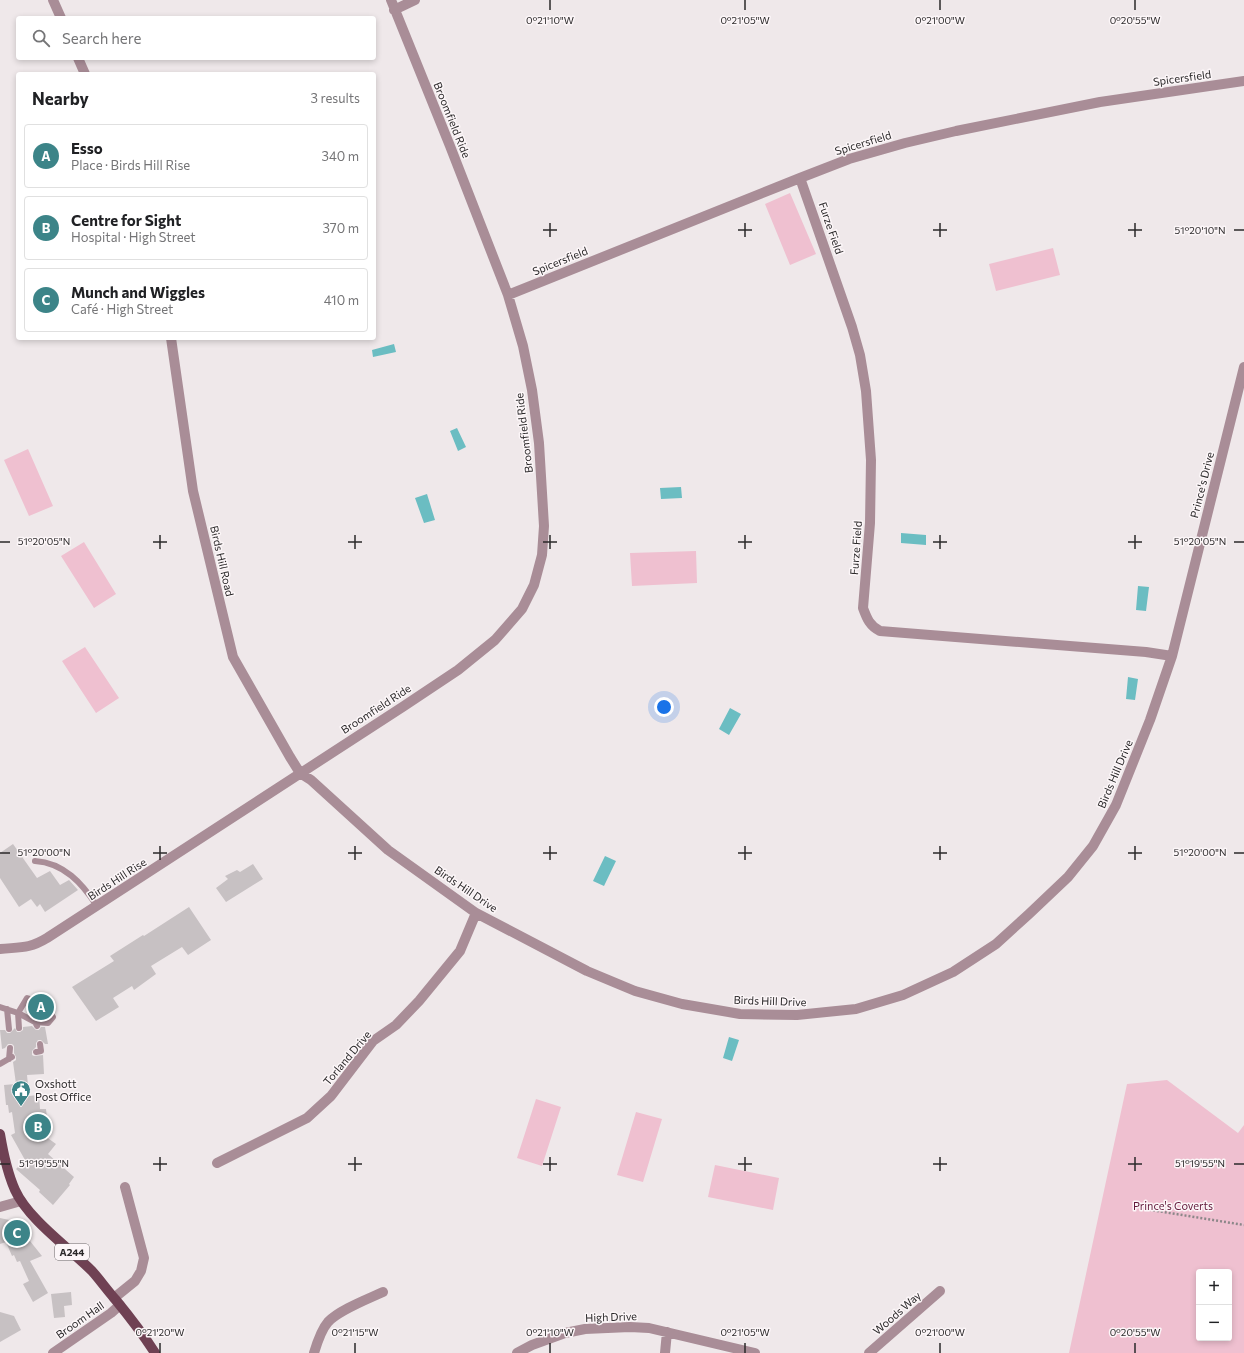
<!DOCTYPE html>
<meta charset="utf-8">
<style>
body{margin:0;font-family:Commissioner,sans-serif;background:#f6f6f6;color:#202124}
.controls{position:absolute;right:12px;bottom:12px;display:grid;overflow:hidden;border-radius:4px;box-shadow:0 2px 6px #0003}
.controls button{width:36px;height:36px;display:grid;place-items:center;padding:0;border:0;border-bottom:1px solid #e0e0e0;background:#fff;color:#202124;font:20px sans-serif}
.you{position:absolute;left:664px;top:707px;width:14px;height:14px;margin:-10px;border:3px solid #fff;border-radius:50%;background:#1a73e8;box-shadow:0 0 0 6px #1a73e833}
.badge{display:grid;place-items:center;width:26px;height:26px;border-radius:50%;background:#3c8488;color:#fff;font-size:13px;font-weight:700}
.pin{position:absolute;translate:-50% -50%;border:2px solid #fff;box-shadow:0 1px 4px #0006}
.list{margin:0;padding:0;list-style:none}
h2{display:flex;justify-content:space-between;align-items:center;height:52px;margin:0;padding:0 16px;font-size:17px}
h2 small{font-size:13px;font-weight:400;color:#757577}
.list li{display:grid;grid-template-columns:26px 1fr auto;gap:12px;align-items:center;box-sizing:border-box;height:64px;margin:0 8px 8px;padding:0 8px;border:1px solid #e0e0e0;border-radius:4px}
.list b{display:block;font-size:15px;white-space:nowrap}
.list p{margin:0;font-size:13px;white-space:nowrap;color:#757577}
.list em{font-size:13px;font-style:normal;color:#757577}
.icon{flex:none;width:22px;height:22px;fill:none;stroke:currentColor;stroke-width:2;stroke-linecap:round;stroke-linejoin:round}
.map{position:relative;flex:none;width:1244px;height:1353px;overflow:hidden}
.search{position:absolute;background:#fff;box-shadow:0 2px 6px #0003;left:16px;top:16px;width:360px;height:44px;display:flex;align-items:center;gap:10px;box-sizing:border-box;padding:0 14px;border-radius:4px;color:#757577;font-size:15px}
.panel{position:absolute;background:#fff;box-shadow:0 2px 6px #0003;left:16px;top:72px;width:360px;height:268px;border-radius:4px}
.map>svg:first-child{display:block}
.green{fill:#efc0d0;fill-rule:evenodd}
.water{fill:#6bbdc2}
.building{fill:#c7c1c3}
.lines{fill:none;stroke-linecap:round;stroke-linejoin:round}
.path{stroke:#8c8789;stroke-width:2.5;stroke-dasharray:2 2;stroke-linecap:butt}
.lane{stroke:#a98d97;stroke-width:6}
.street{stroke:#a98d97;stroke-width:10}
.primary{stroke:#6f4153;stroke-width:10}
.ticks{fill:none;stroke:#2b292a;stroke-width:1.5}
.labels{text-anchor:middle;stroke-width:3;stroke-linejoin:round;paint-order:stroke}
.shield{fill:#fcf6f8;stroke:#6a6668;stroke-width:1}
.shield-label{font-size:10px;font-weight:bold;fill:#2b292a}
.street-label{font-size:11px;fill:#2b292a;stroke:#fcf6f8}
.poi-label{font-size:11px;fill:#2b292a;stroke:#fcf6f8;text-anchor:start}
.park-label{font-size:11px;fill:#62193b;stroke:#fcf6f8}
.ticks-label{font-size:10px;text-anchor:middle;fill:#2b292a;stroke:#fcf6f8;stroke-width:3;stroke-linejoin:round;paint-order:stroke}
</style>
<div class="map">
<svg width="1244" height="1353" viewBox="0 0 1244 1353">
<rect width="100%" height="100%" fill="#efe8ea"/>
<!-- green -->
<path class="green" d="M 790,193 L 816,254 L 790,265 L 765,204 Z
M 1053,248 L 1060,275 L 996,291 L 989,264 Z
M 28,449 L 53,506 L 29,516 L 4,460 Z
M 84,542 L 116,594 L 94,608 L 61,556 Z
M 696,551 L 697,583 L 632,586 L 630,553 Z
M 85,647 L 119,698 L 96,713 L 62,661 Z
M 1167,1080 L 1238,1133 L 1244,1125 L 1244,1353 L 1069,1353 L 1127,1084 ZM 1199,1272 L 1229,1272 L 1229,1338 L 1199,1338 Z
M 536,1099 L 561,1107 L 542,1166 L 517,1158 Z
M 636,1112 L 662,1119 L 643,1182 L 617,1175 Z
M 715,1165 L 779,1178 L 773,1210 L 708,1197 Z"/>
<!-- water -->
<path class="water" d="M 394,344 L 396,352 L 373,357 L 372,350 Z
M 457,428 L 466,447 L 458,451 L 450,431 Z
M 681,487 L 682,498 L 661,499 L 660,488 Z
M 427,494 L 435,520 L 424,523 L 415,498 Z
M 901,533 L 926,535 L 926,545 L 901,543 Z
M 1138,586 L 1149,587 L 1146,611 L 1136,610 Z
M 1128,677 L 1138,679 L 1135,700 L 1126,699 Z
M 730,708 L 741,714 L 729,735 L 719,729 Z
M 605,856 L 616,861 L 604,886 L 593,881 Z
M 729,1037 L 739,1040 L 732,1061 L 723,1058 Z"/>
<!-- building -->
<path class="building" d="M 13,844 L 37,878 L 50,871 L 60,885 L 69,880 L 78,890 L 45,912 L 40,904 L 37,907 L 31,899 L 19,907 L 0,878 L 0,853 Z
M 253,864 L 263,879 L 226,902 L 216,888 L 228,879 L 225,876 L 237,870 L 240,872 Z
M 189,907 L 211,940 L 188,955 L 182,947 L 151,966 L 156,974 L 134,990 L 132,986 L 113,998 L 119,1007 L 96,1021 L 72,987 L 114,961 L 110,956 L 143,935 L 144,936 Z
M 35,996 L 36,996 L 54,1009 L 47,1010 L 46,1013 L 47,1017 L 29,1004 L 34,1004 L 36,1003 L 37,999 Z
M 32,1026 L 36,1030 L 39,1030 L 41,1027 L 45,1027 L 48,1044 L 45,1044 L 41,1040 L 38,1040 L 36,1043 L 36,1047 L 32,1051 L 32,1055 L 34,1056 L 43,1055 L 44,1074 L 27,1075 L 29,1096 L 39,1095 L 40,1109 L 46,1109 L 48,1126 L 38,1131 L 56,1144 L 48,1154 L 74,1177 L 69,1184 L 70,1185 L 53,1205 L 39,1192 L 40,1190 L 16,1169 L 25,1160 L 11,1135 L 15,1133 L 12,1112 L 9,1113 L 8,1105 L 6,1105 L 4,1085 L 16,1084 L 13,1062 L 16,1060 L 16,1057 L 14,1053 L 14,1046 L 12,1044 L 8,1044 L 5,1048 L 2,1049 L 0,1030 L 5,1030 L 7,1033 L 10,1033 L 15,1028 L 17,1032 L 20,1032 L 23,1030 L 23,1027 Z
M 0,1218 L 14,1221 L 42,1256 L 30,1261 L 48,1293 L 33,1302 L 23,1284 L 29,1281 L 20,1261 L 17,1262 L 14,1255 L 12,1256 L 6,1242 L 0,1244 Z
M 71,1292 L 72,1305 L 64,1306 L 65,1317 L 54,1318 L 51,1294 Z
M 0,1312 L 14,1316 L 21,1330 L 0,1342 Z"/>
<g class="lines">
<!-- path -->
<path class="path" d="M 1145,1209 L 1244,1225"/>
<!-- lane -->
<path class="lane" d="M 35,861 C 64,863 82,883 97,906
M 33,1000 L 27,998 L 18,1013 L 35,1022 L 37,1026
M 0,1007 L 18,1013 L 19,1028
M 7,1009 L 9,1029
M 35,1022 L 48,1023 L 53,1017 L 50,1013
M 36,1052 L 41,1051 L 40,1044
M 9,1059 L 10,1048
M 0,1064 L 12,1057"/>
<!-- street -->
<path class="street" d="M 53,0 L 61,18
M 394,10 L 415,0
M 78,58 L 85,74
M 800,178 L 852,327 L 860,355 L 866,391 L 871,460 L 870,523 L 863,608 C 867,619 870,626 880,631 L 1146,652 L 1172,656
M 508,295 L 800,178 L 849,159 L 905,143 L 956,131 L 1100,102 L 1244,81
M 171,338 L 193,491 L 233,657 L 290,757 L 300,773 L 311,780 L 388,850 L 476,913 L 587,971 L 635,991 L 682,1004 L 740,1014 L 797,1015 L 856,1009 L 903,995 L 953,972 L 996,944 L 1029,914 L 1068,877 L 1093,846 L 1116,805 L 1150,720 L 1172,656 L 1244,367
M 0,949 C 20,947 29,949 47,938 L 404,706 L 458,670 L 495,640 L 522,609 L 534,585 L 542,555 L 544,526 L 539,443 L 532,390 L 523,346 L 508,295 L 450,146 L 391,0
M 217,1163 L 307,1118 L 331,1096 L 373,1041 L 396,1025 L 419,1001 L 460,951 L 476,913
M 0,1207 L 21,1201
M 114,1298 L 135,1281 L 141,1271 L 144,1258 L 125,1187
M 53,1353 L 111,1313 L 120,1305
M 314,1353 C 317,1343 321,1330 328,1322 C 339,1310 368,1299 383,1292
M 517,1353 L 532,1345 L 565,1333 L 585,1329 L 630,1327 L 649,1328 L 755,1353
M 665,1353 L 667,1332
M 869,1353 L 940,1291"/>
<!-- primary -->
<path class="primary" d="M 0,1134 C 3,1152 7,1172 15,1190 C 28,1219 69,1248 92,1271 C 100,1280 107,1290 115,1299 C 129,1316 143,1334 155,1353"/>
</g>
<!-- ticks -->
<path class="ticks" d="M 550,0 L 550,10M 745,0 L 745,10M 940,0 L 940,10M 1135,0 L 1135,10M 550,223 L 550,237M 745,223 L 745,237M 940,223 L 940,237M 1135,223 L 1135,237M 543,230 L 557,230M 738,230 L 752,230M 933,230 L 947,230M 1128,230 L 1142,230M 1234,230 L 1244,230M 160,535 L 160,549M 355,535 L 355,549M 550,535 L 550,549M 745,535 L 745,549M 940,535 L 940,549M 1135,535 L 1135,549M 0,542 L 10,542M 153,542 L 167,542M 348,542 L 362,542M 543,542 L 557,542M 738,542 L 752,542M 933,542 L 947,542M 1128,542 L 1142,542M 1234,542 L 1244,542M 160,846 L 160,860M 355,846 L 355,860M 550,846 L 550,860M 745,846 L 745,860M 940,846 L 940,860M 1135,846 L 1135,860M 0,853 L 10,853M 153,853 L 167,853M 348,853 L 362,853M 543,853 L 557,853M 738,853 L 752,853M 933,853 L 947,853M 1128,853 L 1142,853M 1234,853 L 1244,853M 160,1157 L 160,1171M 355,1157 L 355,1171M 550,1157 L 550,1171M 745,1157 L 745,1171M 940,1157 L 940,1171M 1135,1157 L 1135,1171M 0,1164 L 10,1164M 153,1164 L 167,1164M 348,1164 L 362,1164M 543,1164 L 557,1164M 738,1164 L 752,1164M 933,1164 L 947,1164M 1128,1164 L 1142,1164M 1234,1164 L 1244,1164M 160,1343 L 160,1353M 355,1343 L 355,1353M 550,1343 L 550,1353M 745,1343 L 745,1353M 940,1343 L 940,1353M 1135,1343 L 1135,1353"/>
<!-- icons -->
<defs>
<symbol id="civic-pin" viewBox="-11 -11 22 30"><path d="M0 17L-7.5 6A9.5 9.5 0 1 1 7.5 6Z" fill="#3c8488" stroke="#fcf6f8"/><path d="M-.6-6.5H3V-4.5H.6V-3L4-1V1h2V6H-6V1h2V-1L-.6-3ZM-1.2 2.5V6h2.4V2.5Z" fill="#fff"/></symbol>
</defs>
<g fill-rule="evenodd">
<use href="#civic-pin" x="10" y="1079" width="22" height="30"/>
</g>
<g class="labels">
<!-- shield labels -->
<rect class="shield" x="55" y="1244" width="34" height="16" rx="3"/>
<g class="shield-label">
<text x="72" y="1256">A244</text>
</g>
<!-- street labels -->
<g class="street-label">
<text transform="translate(1182 78) rotate(-8)" y="4">Spicersfield</text>
<text transform="translate(452 120) rotate(68)" y="4">Broomfield Ride</text>
<text transform="translate(863 143) rotate(-17)" y="4">Spicersfield</text>
<text transform="translate(831 228) rotate(71)" y="4">Furze Field</text>
<text transform="translate(560 261) rotate(-22)" y="4">Spicersfield</text>
<text transform="translate(524 433) rotate(-97)" y="4">Broomfield Ride</text>
<text transform="translate(1202 485) rotate(-76)" y="4">Prince's Drive</text>
<text transform="translate(856 548) rotate(-86)" y="4">Furze Field</text>
<text transform="translate(222 561) rotate(77)" y="4">Birds Hill Road</text>
<text transform="translate(376 709) rotate(-33)" y="4">Broomfield Ride</text>
<text transform="translate(1115 774) rotate(-67)" y="4">Birds Hill Drive</text>
<text transform="translate(117 879) rotate(-33)" y="4">Birds Hill Rise</text>
<text transform="translate(466 889) rotate(34)" y="4">Birds Hill Drive</text>
<text transform="translate(770 1001) rotate(2)" y="4">Birds Hill Drive</text>
<text transform="translate(347 1058) rotate(-50)" y="4">Torland Drive</text>
<text transform="translate(897 1313) rotate(-41)" y="4">Woods Way</text>
<text transform="translate(611 1317) rotate(-2)" y="4">High Drive</text>
<text transform="translate(80 1320) rotate(-35)" y="4">Broom Hall</text>
</g>
<!-- poi labels -->
<g class="poi-label">
<text x="35" y="1088">Oxshott<tspan x="35" dy="13">Post Office</tspan></text>
</g>
<!-- park labels -->
<g class="park-label">
<text x="1173" y="1210">Prince's Coverts</text>
</g>
</g>
<g class="ticks-label">
<text x="550" y="24">0°21'10"W</text>
<text x="745" y="24">0°21'05"W</text>
<text x="940" y="24">0°21'00"W</text>
<text x="1135" y="24">0°20'55"W</text>
<text x="1200" y="234">51°20'10"N</text>
<text x="44" y="545">51°20'05"N</text>
<text x="1200" y="545">51°20'05"N</text>
<text x="44" y="856">51°20'00"N</text>
<text x="1200" y="856">51°20'00"N</text>
<text x="44" y="1167">51°19'55"N</text>
<text x="1200" y="1167">51°19'55"N</text>
<text x="160" y="1336">0°21'20"W</text>
<text x="355" y="1336">0°21'15"W</text>
<text x="550" y="1336">0°21'10"W</text>
<text x="745" y="1336">0°21'05"W</text>
<text x="940" y="1336">0°21'00"W</text>
<text x="1135" y="1336">0°20'55"W</text>
</g>
</svg>
<div class="controls">
<button>+</button>
<button>−</button>
</div>
<div class="you"></div>
<div class="pin badge" style="left:41px;top:1007px">A</div>
<div class="pin badge" style="left:38px;top:1127px">B</div>
<div class="pin badge" style="left:17px;top:1233px">C</div>
<div class="search"><svg class="icon" aria-label="search" viewBox="0 0 24 24"><circle cx="10" cy="10" r="6"/><path d="M15 15l6 6"/></svg>Search here</div>
<section class="panel">
<h2>Nearby<small>3 results</small></h2>
<ul class="list">
<li><span class="badge">A</span><div><b>Esso</b><p>Place · Birds Hill Rise</p></div><em>340 m</em></li>
<li><span class="badge">B</span><div><b>Centre for Sight</b><p>Hospital · High Street</p></div><em>370 m</em></li>
<li><span class="badge">C</span><div><b>Munch and Wiggles</b><p>Café · High Street</p></div><em>410 m</em></li>
</ul>
</section>
</div>
